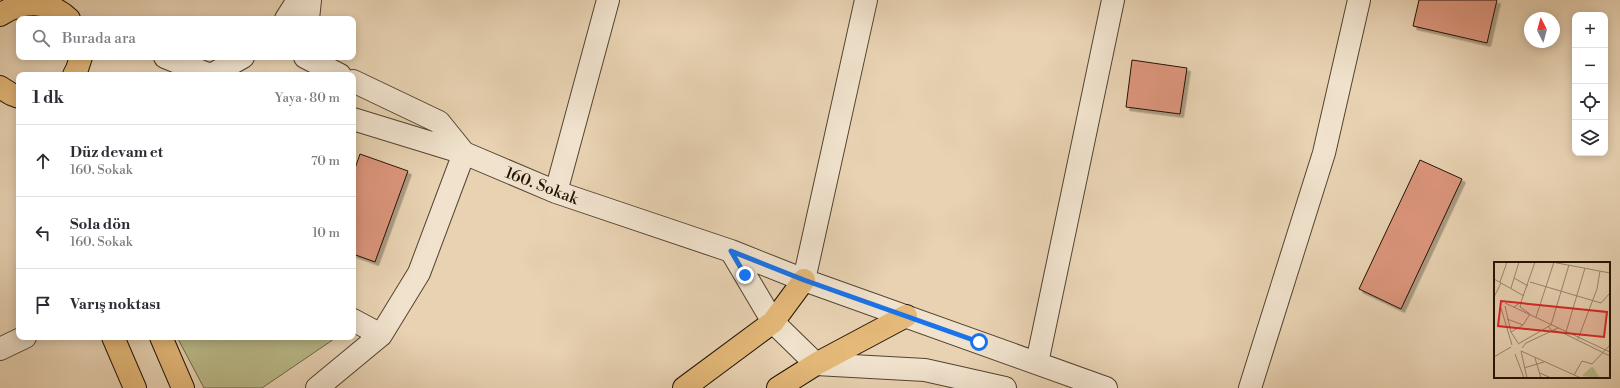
<!DOCTYPE html>
<html lang="tr">
<meta charset="utf-8">
<style>
body{margin:0;font-family:"Libre Bodoni",serif;background:#f7f7f7;color:#2b2b33}
.controls{position:absolute;right:12px;top:12px;display:grid;overflow:hidden;border-radius:8px;box-shadow:0 2px 10px #0003}
.controls button{width:36px;height:36px;display:grid;place-items:center;padding:0;border:0;border-bottom:1px solid #e1e1e2;background:#fff;color:#2b2b33;font:20px sans-serif}
.compass{position:absolute;left:1524px;top:12px;width:36px;height:36px;border-radius:50%;background:#fff;box-shadow:0 2px 10px #0003;rotate:354deg}
.stop{position:absolute;width:12px;height:12px;margin:-9px;border:3px solid #1a73e8;border-radius:50%;background:#fff}
.stop.end{background:#1a73e8;border-color:#fff;box-shadow:0 1px 4px #0008}
.list{margin:0;padding:0;list-style:none}
h2{display:flex;justify-content:space-between;align-items:center;height:52px;margin:0;padding:0 16px;font-size:17px}
h2 small{font-size:13px;font-weight:400;color:#7c7c81}
.list li{display:grid;grid-template-columns:26px 1fr auto;gap:12px;align-items:center;box-sizing:border-box;height:72px;padding:0 16px;border-top:1px solid #e1e1e2}
.list b{display:block;font-size:15px;white-space:nowrap}
.list p{margin:0;font-size:13px;white-space:nowrap;color:#7c7c81}
.list em{font-size:13px;font-style:normal;color:#7c7c81}
.icon{flex:none;width:22px;height:22px;fill:none;stroke:currentColor;stroke-width:2;stroke-linecap:round;stroke-linejoin:round}
.map{position:relative;flex:none;width:1620px;height:388px;overflow:hidden}
.search{position:absolute;background:#fff;box-shadow:0 2px 10px #0003;left:16px;top:16px;width:340px;height:44px;display:flex;align-items:center;gap:10px;box-sizing:border-box;padding:0 14px;border-radius:8px;color:#7c7c81;font-size:15px}
.panel{position:absolute;background:#fff;box-shadow:0 2px 10px #0003;left:16px;top:72px;width:340px;height:268px;border-radius:8px}
.map>svg:first-child{display:block}
.green{fill:#baba89;stroke:#6e6646}
.building{fill:#dc957c;stroke:#211303;filter:url(#shadow)}
.lines{fill:none;stroke-linecap:round;stroke-linejoin:round}
.minor-casing{stroke:#53432f;stroke-width:24}
.major-casing{stroke:#211303;stroke-width:24}
.minor{stroke:#f0e2cd;stroke-width:22}
.major{stroke:#e4b979;stroke-width:22}
.route{stroke:#1a73e8;stroke-width:5}
.labels{text-anchor:middle;stroke-width:3.5;stroke-linejoin:round;paint-order:stroke}
.street-label{font-size:16px;fill:#211303;stroke:#f0e2cd}
.inset-road{fill:none;stroke:#98866c;stroke-width:1}
.view{fill:#d62828;fill-opacity:0.15;stroke:#d62828;stroke-width:2}
.inset-edge{fill:none;stroke:#211303;stroke-width:2}
</style>
<div class="map">
<svg width="1620" height="388" viewBox="0 0 1620 388">
<defs>
<filter id="shadow"><feDropShadow dx="3.5" dy="3.5" stdDeviation="0" flood-color="#0004"/></filter>
</defs>
<rect width="100%" height="100%" fill="#e8d2b2"/>
<filter id="stains"><feTurbulence type="fractalNoise" baseFrequency=".005" numOctaves="4"/><feColorMatrix values="0 0 0 0 .2 0 0 0 0 .09 0 0 0 0 .02 0 0 0 .5 -.17"/></filter>
<radialGradient id="worn" r=".72"><stop offset=".6" stop-color="#630" stop-opacity="0"/><stop offset="1" stop-color="#630" stop-opacity=".3"/></radialGradient>
<!-- green -->
<path class="green" d="M 177,337 L 337,337 L 262,388 L 204,388 Z"/>
<!-- building -->
<path class="building" d="M 1419,0 L 1497,0 L 1487,43 L 1413,26 Z
M 1132,60 L 1187,68 L 1180,114 L 1126,107 Z
M 360,154 L 408,171 L 375,262 L 353,254 L 353,174 Z
M 1420,160 L 1462,179 L 1401,309 L 1359,289 Z"/>
<g class="lines">
<defs>
<path id="minor" d="M 286,19 L 298,0
M 308,19 L 310,0
M 165,57 L 210,75
M 305,57 L 340,75
M 211,75 L 243,57
M 353,119 L 464,153 L 556,192 L 731,251 L 804,280 L 1106,388
M 556,192 L 608,0
M 731,251 L 773,322 L 816,364 L 925,370 L 1005,388
M 804,280 L 866,0
M 353,320 L 381,335
M 0,349 L 25,337
M 1037,363 L 1113,0
M 317,388 L 381,335 L 419,273 L 464,153 L 439,122 L 353,81
M 1250,388 L 1324,153 L 1359,0"/>
<path id="major" d="M 0,15 C 22,0 49,0 69,19
M 74,75 L 77,69 L 81,57
M 0,87 L 11,94 L 19,97
M 113,337 L 135,388
M 161,337 L 183,388
M 684,388 L 773,322 L 804,280
M 778,388 L 816,364 L 906,316"/>
</defs>
<!-- minor casing -->
<use href="#minor" class="minor-casing"/>
<!-- major casing -->
<use href="#major" class="major-casing"/>
<!-- minor -->
<use href="#minor" class="minor"/>
<!-- major -->
<use href="#major" class="major"/>
</g>
<g class="lines">
<!-- route -->
<path class="route" d="M 745,275 L 731,251 L 804,280 L 979,342"/>
</g>
<g class="labels">
<!-- street labels -->
<g class="street-label">
<text transform="translate(542 185) rotate(21)" y="6">160. Sokak</text>
</g>
</g>
<!-- overview -->
<g transform="translate(1494 262)">
<rect width="116" height="116" fill="#e8d2b2"/>
<path d="M 99,105 L 106,116 L 88,114 L 96,106 Z" fill="#baba89"/>
<path class="inset-road" d="M 58,0 L 116,11M 20,16 L 34,24M 0,17 L 30,34M 6,20 L 13,0M 36,20 L 107,41 L 116,31M 17,26 L 25,0M 0,35 L 7,21M 11,41 L 116,90M 11,44 L 17,70 L 24,81M 20,45 L 27,40 L 41,0M 7,46 L 18,83M 42,55 L 60,0M 13,57 L 29,63M 57,63 L 75,3M 54,64 L 57,68 L 69,71 L 116,94M 17,70 L 29,63 L 36,52 L 26,45 L 27,41M 72,70 L 91,6M 84,77 L 103,27 L 106,9M 24,82 L 57,63M 28,86 L 32,81 L 64,66M 27,89 L 87,116M 27,89 L 33,116M 21,92 L 30,116M 0,95 L 17,85M 41,96 L 47,116M 30,106 L 50,100M 46,111 L 57,116M 80,113 L 88,99 L 98,102 L 116,83"/>
<path class="view" d="M 7,39 L 113,50 L 110,75 L 4,64 Z"/>
<rect width="116" height="116" class="inset-edge"/>
</g>
<rect width="100%" height="100%" filter="url(#stains)"/>
<rect width="100%" height="100%" fill="url(#worn)"/>
</svg>
<div class="controls">
<button>+</button>
<button>−</button>
<button><svg class="icon" aria-label="locate" viewBox="0 0 24 24"><circle cx="12" cy="12" r="6"/><path d="M12 2v4M12 18v4M2 12h4M18 12h4"/></svg></button>
<button><svg class="icon" aria-label="layers" viewBox="0 0 24 24"><path d="M12 4l9 5-9 5-9-5zM3 14l9 5 9-5"/></svg></button>
</div>
<svg class="compass" viewBox="-18 -18 36 36"><path d="M0-13l5 13h-10z" fill="#e53935"/><path d="M0 13l5-13h-10z" fill="#7c7c81"/></svg>
<div class="stop" style="left:979px;top:342px"></div>
<div class="stop end" style="left:745px;top:275px"></div>
<div class="search"><svg class="icon" aria-label="search" viewBox="0 0 24 24"><circle cx="10" cy="10" r="6"/><path d="M15 15l6 6"/></svg>Burada ara</div>
<section class="panel">
<h2>1 dk<small>Yaya · 80 m</small></h2>
<ul class="list">
<li><svg class="icon" aria-label="ahead" viewBox="0 0 24 24"><path d="M12 20V5M6 11l6-6 6 6"/></svg><div><b>Düz devam et</b><p>160. Sokak</p></div><em>70 m</em></li>
<li><svg class="icon" aria-label="left" viewBox="0 0 24 24"><path d="M17 20v-9H6M10 6l-5 5 5 5"/></svg><div><b>Sola dön</b><p>160. Sokak</p></div><em>10 m</em></li>
<li><svg class="icon" aria-label="arrive" viewBox="0 0 24 24"><path d="M6 21V4h12l-3 4 3 4H6"/></svg><div><b>Varış noktası</b></div></li>
</ul>
</section>
</div>
